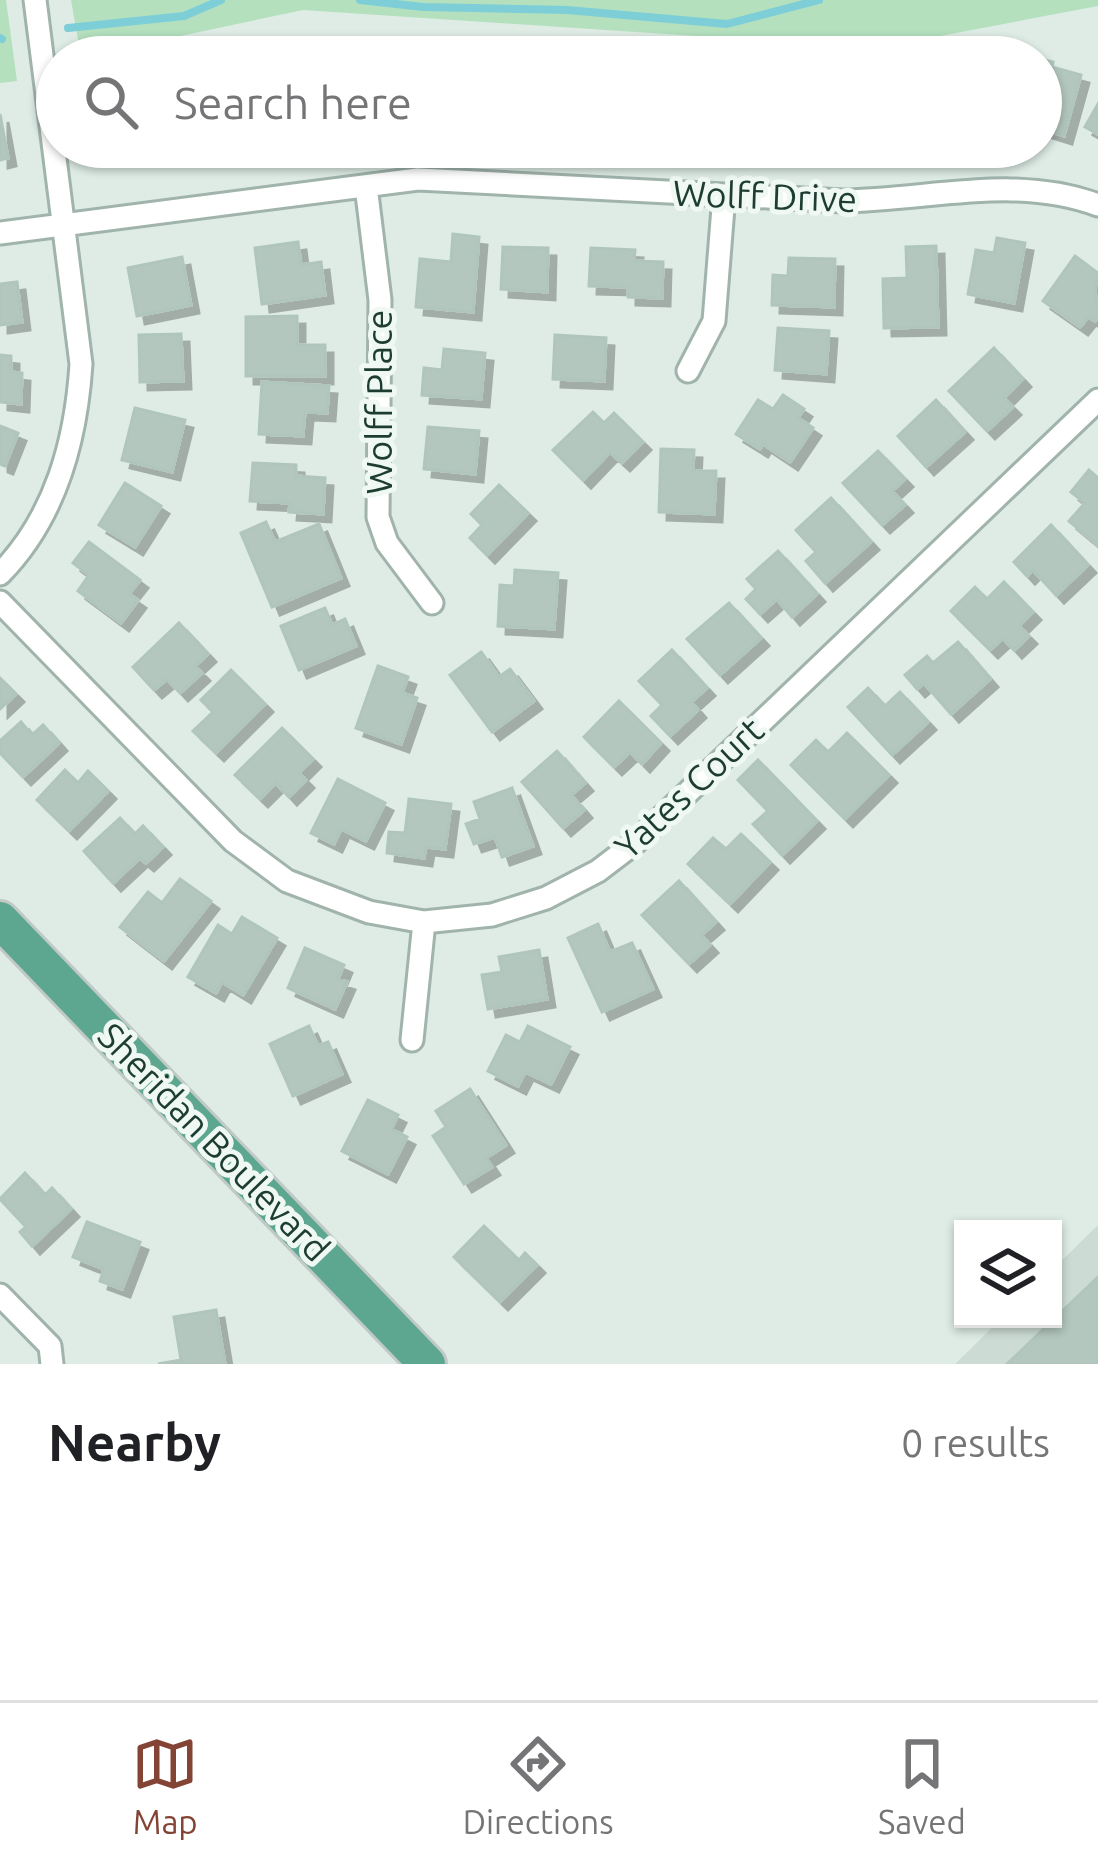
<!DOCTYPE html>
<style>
body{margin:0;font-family:Ubuntu,sans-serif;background:#f2f2f2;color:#202124}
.controls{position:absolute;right:36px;bottom:36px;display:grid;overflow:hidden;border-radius:0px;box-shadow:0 3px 9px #0004}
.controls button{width:108px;height:108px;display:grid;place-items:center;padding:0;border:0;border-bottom:3px solid #e0e0e0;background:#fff;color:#202124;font:60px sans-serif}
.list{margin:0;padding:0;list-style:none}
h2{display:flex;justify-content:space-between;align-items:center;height:156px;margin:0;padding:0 48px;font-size:51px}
h2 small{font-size:39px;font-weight:400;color:#757577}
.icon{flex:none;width:66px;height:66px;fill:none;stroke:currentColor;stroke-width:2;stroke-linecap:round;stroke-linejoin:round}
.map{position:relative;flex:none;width:1098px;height:1364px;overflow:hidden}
.search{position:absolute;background:#fff;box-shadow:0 3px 9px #0004;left:36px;right:36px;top:36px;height:132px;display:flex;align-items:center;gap:30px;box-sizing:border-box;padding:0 42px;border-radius:66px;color:#757577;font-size:45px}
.sheet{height:336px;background:#fff}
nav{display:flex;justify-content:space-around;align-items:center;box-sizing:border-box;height:168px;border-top:3px solid #e0e0e0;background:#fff;font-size:33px;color:#757577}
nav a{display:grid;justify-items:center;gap:6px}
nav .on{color:#844435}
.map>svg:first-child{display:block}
.built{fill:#ccdcd4}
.green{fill:#b4e0be}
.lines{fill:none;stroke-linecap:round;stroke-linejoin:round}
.stream{stroke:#7eced8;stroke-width:8}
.building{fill:#b3c7be;stroke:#b0c6bc;stroke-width:3;filter:url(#shadow)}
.minor-casing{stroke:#a0b4ac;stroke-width:27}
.primary-casing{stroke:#c0c9c6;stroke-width:42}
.minor{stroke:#fff;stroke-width:21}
.primary{stroke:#5da791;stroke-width:36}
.labels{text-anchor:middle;stroke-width:10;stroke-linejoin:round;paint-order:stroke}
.street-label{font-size:36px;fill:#1d3d33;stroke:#eff8f3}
</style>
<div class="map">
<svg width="1098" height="1364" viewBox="0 0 1098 1364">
<defs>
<filter id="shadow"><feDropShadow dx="8" dy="8" stdDeviation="0" flood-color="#0004"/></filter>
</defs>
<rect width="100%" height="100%" fill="#deece5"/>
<!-- built -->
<path class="built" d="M 1098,1225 L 1098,1364 L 955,1364 L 1001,1319 L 1053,1319 L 1053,1269 Z"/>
<!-- green -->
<path class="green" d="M 0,0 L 6,0 L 17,81 L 0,83 Z
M 71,0 L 1098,0 L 1098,6 L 877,48 L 303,10 L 81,57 Z"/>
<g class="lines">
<!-- stream -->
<path class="stream" d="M 360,0 L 423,7 L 567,10 L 727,24 L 819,0
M 68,28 L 184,16 L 221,0
M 0,38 L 2,39"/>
</g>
<!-- building -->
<path class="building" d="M 388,52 L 443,52 L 443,57 L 389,57 Z
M 1041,59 L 1053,62 L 1052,67 L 1081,75 L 1064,136 L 1041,129 Z
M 1098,104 L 1098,134 L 1085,127 Z
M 0,114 L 8,158 L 0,160 Z
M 120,147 L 157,147 L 157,150 L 122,155 Z
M 177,147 L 201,147 L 202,153 L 178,155 Z
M 453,234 L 479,237 L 473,312 L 416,307 L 420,259 L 451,262 Z
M 997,238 L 1025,243 L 1014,303 L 968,294 L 976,250 L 994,253 Z
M 298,242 L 301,265 L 321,262 L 325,295 L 262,304 L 255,248 Z
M 936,246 L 938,327 L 884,328 L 883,279 L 907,278 L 906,247 Z
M 503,247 L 548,248 L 547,292 L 501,289 Z
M 591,248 L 635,250 L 634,261 L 663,262 L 662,298 L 628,297 L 628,287 L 589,286 Z
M 1075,256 L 1098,273 L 1095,289 L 1098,317 L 1095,321 L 1088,317 L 1080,327 L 1043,301 Z
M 182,257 L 191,305 L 137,316 L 128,268 Z
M 789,258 L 835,259 L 834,307 L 772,305 L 773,275 L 788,276 Z
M 17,282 L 22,322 L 0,325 L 0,284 Z
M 297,316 L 297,345 L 325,345 L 325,376 L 246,376 L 246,317 Z
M 778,328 L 829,331 L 826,374 L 775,370 Z
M 181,334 L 183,381 L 140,382 L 139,335 Z
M 555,335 L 606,338 L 604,381 L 553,379 Z
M 994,348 L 1023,379 L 1004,398 L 1013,407 L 987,431 L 949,391 Z
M 444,349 L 485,353 L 481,399 L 422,395 L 424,368 L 442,370 Z
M 0,355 L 11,356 L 11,372 L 22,373 L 21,404 L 0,402 Z
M 262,382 L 329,386 L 327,413 L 305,412 L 303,436 L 259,434 Z
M 783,395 L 804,409 L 798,418 L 813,428 L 790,462 L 763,444 L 760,449 L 736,434 L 758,400 L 773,409 Z
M 936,400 L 965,432 L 926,467 L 898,436 Z
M 135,408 L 185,420 L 172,472 L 122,460 Z
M 593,412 L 604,423 L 614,413 L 643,442 L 622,463 L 610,452 L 583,480 L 553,450 Z
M 0,426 L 18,433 L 5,466 L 0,464 Z
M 428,427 L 479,431 L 475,474 L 424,469 Z
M 661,449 L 694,450 L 693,471 L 716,471 L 714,514 L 659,512 Z
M 878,451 L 905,479 L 892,491 L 905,505 L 882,525 L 843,483 Z
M 253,463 L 296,465 L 296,476 L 325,478 L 323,514 L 289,512 L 290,503 L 250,501 Z
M 1089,470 L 1098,478 L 1098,545 L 1069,521 L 1085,503 L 1071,492 Z
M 125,483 L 161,506 L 135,547 L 99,525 Z
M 499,485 L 528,513 L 487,555 L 470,538 L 482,525 L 471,514 Z
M 831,498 L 871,542 L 825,583 L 806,561 L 816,552 L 796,530 Z
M 266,522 L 275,542 L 319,524 L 341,578 L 272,607 L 241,533 Z
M 1051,525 L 1088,565 L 1056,595 L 1033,570 L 1027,576 L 1014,562 Z
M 89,542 L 140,580 L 129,594 L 138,600 L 121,623 L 78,591 L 89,575 L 73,563 Z
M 778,551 L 817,594 L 792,617 L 777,599 L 760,614 L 746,599 L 756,589 L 747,579 Z
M 515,570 L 558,573 L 554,629 L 498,626 L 500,585 L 514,586 Z
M 1004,582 L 1033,612 L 1019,626 L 1029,636 L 1014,650 L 1003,638 L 990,650 L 951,611 L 975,587 L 987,599 Z
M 729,603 L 761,638 L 720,675 L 687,639 Z
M 325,608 L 332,625 L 345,619 L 356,646 L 299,670 L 281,626 Z
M 179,623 L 208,654 L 195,666 L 202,673 L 180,693 L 167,679 L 154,690 L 133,667 Z
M 958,642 L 990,679 L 951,714 L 924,683 L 917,689 L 905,675 L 927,656 L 933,663 Z
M 672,650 L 707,688 L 691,702 L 698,710 L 670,736 L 651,716 L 662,705 L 639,681 Z
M 481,652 L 499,677 L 510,669 L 534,701 L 492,732 L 450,675 Z
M 378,666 L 408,677 L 402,693 L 417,698 L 401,744 L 356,728 Z
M 231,670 L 265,704 L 216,753 L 193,731 L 213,712 L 201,700 Z
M 0,678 L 16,694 L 0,709 Z
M 868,688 L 885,706 L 900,692 L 928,722 L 892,755 L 848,707 Z
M 619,701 L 661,743 L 642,764 L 630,752 L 614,767 L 584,737 Z
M 21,722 L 32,735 L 43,725 L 59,743 L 23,777 L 0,753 L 0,741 Z
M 282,728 L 313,759 L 299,773 L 306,780 L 289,797 L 276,783 L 260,799 L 235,775 Z
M 847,733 L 889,775 L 845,819 L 791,765 L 816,740 L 828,752 Z
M 557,751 L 585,783 L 571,795 L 584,810 L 563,828 L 522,782 Z
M 758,760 L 817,821 L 782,855 L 753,824 L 768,811 L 738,780 Z
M 65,770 L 78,783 L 88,771 L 108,791 L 69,831 L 37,800 Z
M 338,779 L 385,803 L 366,841 L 341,829 L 334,844 L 311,833 Z
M 512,788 L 533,846 L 502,857 L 495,837 L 474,844 L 466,824 L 480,819 L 474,802 Z
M 409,799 L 451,804 L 445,849 L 426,847 L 424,858 L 387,853 L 389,832 L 405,833 Z
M 120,818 L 135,834 L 143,826 L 163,847 L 146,863 L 140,858 L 113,883 L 84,851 Z
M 741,834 L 770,862 L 730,904 L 688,864 L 713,838 L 726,849 Z
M 180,879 L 211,901 L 164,961 L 120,927 L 148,892 L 162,903 Z
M 679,881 L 716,922 L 701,935 L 710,945 L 689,964 L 642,915 Z
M 242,917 L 277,938 L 243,995 L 222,982 L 216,993 L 188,977 L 218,925 L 232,934 Z
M 598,924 L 610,952 L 632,943 L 653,989 L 602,1012 L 568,938 Z
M 305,948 L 344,965 L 338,979 L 347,982 L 335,1009 L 288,988 Z
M 539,950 L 547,999 L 488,1009 L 482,975 L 502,972 L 499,957 Z
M 309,1026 L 318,1046 L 328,1042 L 342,1074 L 293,1096 L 270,1044 Z
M 528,1026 L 570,1047 L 551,1084 L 525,1072 L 518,1086 L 488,1071 L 506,1035 L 520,1042 Z
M 470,1089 L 506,1145 L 486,1158 L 492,1167 L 464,1184 L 433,1136 L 446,1127 L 436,1111 Z
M 368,1100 L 398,1115 L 391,1129 L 407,1137 L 388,1174 L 342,1151 Z
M 25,1173 L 45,1195 L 52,1188 L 71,1209 L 32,1246 L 20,1232 L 26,1227 L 0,1199 Z
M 87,1222 L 140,1242 L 122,1289 L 100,1281 L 104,1269 L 73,1257 Z
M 484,1226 L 519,1260 L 525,1253 L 537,1265 L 500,1302 L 454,1257 Z
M 1098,1277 L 1098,1364 L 1007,1364 Z
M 216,1310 L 225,1364 L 158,1364 L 181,1360 L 174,1317 Z"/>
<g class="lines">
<defs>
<path id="minor" d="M 366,186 L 380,300 L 378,517 L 387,543 L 432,603
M 0,233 L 418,179 L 843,201 C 929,200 1015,174 1098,205
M 688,371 L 714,321 L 724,195
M 0,574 C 56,517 76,441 81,364 L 35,0
M 0,602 L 233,841 L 287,881 L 369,912 L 424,922 L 492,915 L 546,898 L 598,871 L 636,842 L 1098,400
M 412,1040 L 424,922
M 0,1295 L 50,1346 L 52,1364"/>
<path id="primary" d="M 0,920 L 427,1364"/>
</defs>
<!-- minor casing -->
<use href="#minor" class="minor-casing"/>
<!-- primary casing -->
<use href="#primary" class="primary-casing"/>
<!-- minor -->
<use href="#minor" class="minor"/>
<!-- primary -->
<use href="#primary" class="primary"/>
</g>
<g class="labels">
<!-- street labels -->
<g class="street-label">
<text transform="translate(765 196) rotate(2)" y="13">Wolff Drive</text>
<text transform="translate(379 402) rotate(-90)" y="13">Wolff Place</text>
<text transform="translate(689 788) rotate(-43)" y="13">Yates Court</text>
<text transform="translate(214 1142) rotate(46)" y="13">Sheridan Boulevard</text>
</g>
</g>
</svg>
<div class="controls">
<button><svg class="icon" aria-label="layers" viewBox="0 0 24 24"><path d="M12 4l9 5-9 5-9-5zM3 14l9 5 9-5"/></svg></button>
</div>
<div class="search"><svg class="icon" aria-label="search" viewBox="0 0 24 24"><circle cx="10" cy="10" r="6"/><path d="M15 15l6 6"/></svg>Search here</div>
</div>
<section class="sheet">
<h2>Nearby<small>0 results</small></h2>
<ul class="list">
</ul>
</section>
<nav>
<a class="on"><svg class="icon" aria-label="map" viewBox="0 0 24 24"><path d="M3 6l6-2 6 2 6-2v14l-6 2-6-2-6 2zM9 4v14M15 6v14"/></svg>Map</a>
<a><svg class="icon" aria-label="directions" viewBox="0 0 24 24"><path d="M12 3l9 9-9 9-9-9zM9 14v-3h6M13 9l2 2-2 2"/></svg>Directions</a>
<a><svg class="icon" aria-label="saved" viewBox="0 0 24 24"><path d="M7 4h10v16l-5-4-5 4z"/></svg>Saved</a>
</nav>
